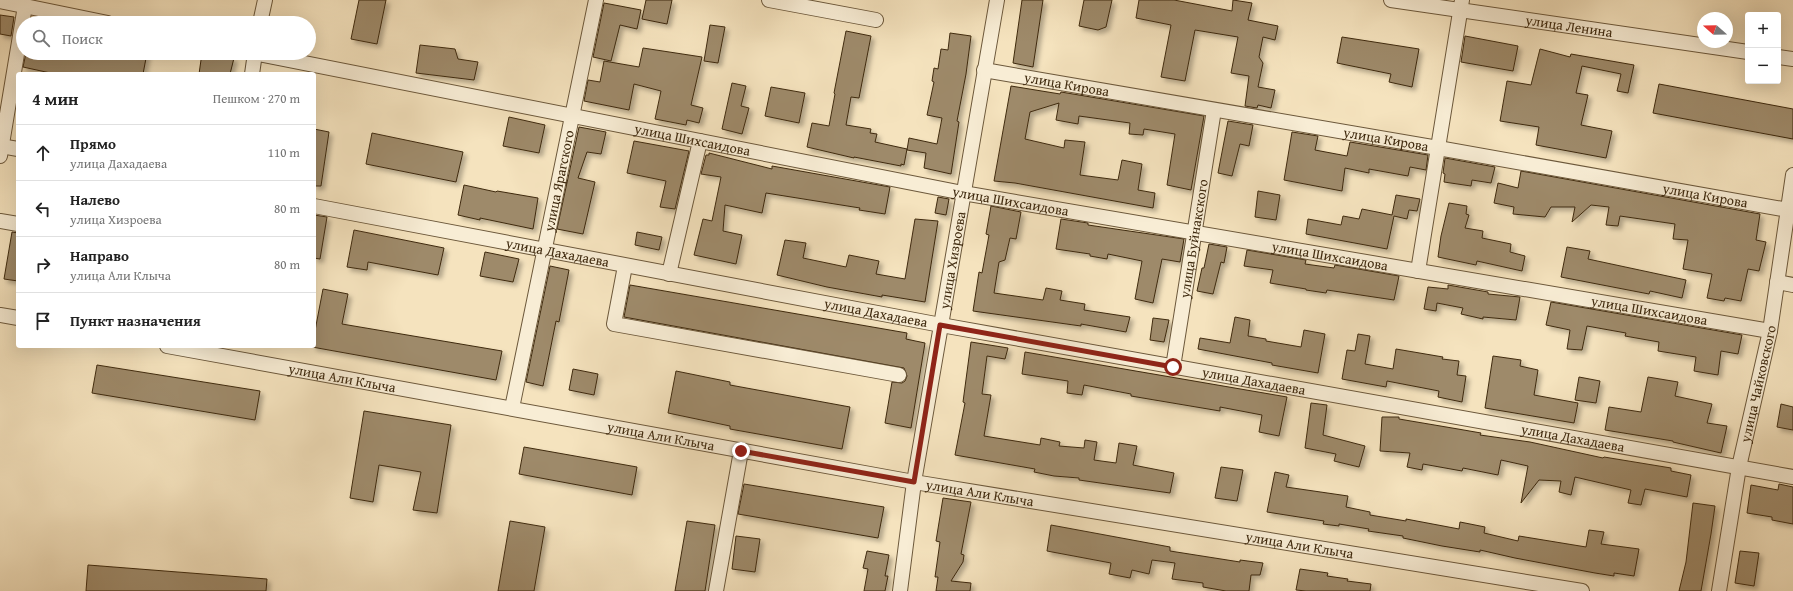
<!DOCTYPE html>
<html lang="ru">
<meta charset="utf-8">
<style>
body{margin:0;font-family:"Gentium Book Plus",serif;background:#f2f2f2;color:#222}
.controls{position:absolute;right:12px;top:12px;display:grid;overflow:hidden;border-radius:4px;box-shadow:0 4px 16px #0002}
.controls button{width:36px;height:36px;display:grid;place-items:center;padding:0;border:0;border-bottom:1px solid #e0e0e0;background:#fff;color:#222;font:20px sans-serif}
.compass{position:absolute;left:1697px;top:12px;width:36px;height:36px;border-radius:50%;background:#fff;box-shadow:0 4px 16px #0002;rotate:290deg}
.stop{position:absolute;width:12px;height:12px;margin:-9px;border:3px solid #8f2418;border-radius:50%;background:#fff}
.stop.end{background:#8f2418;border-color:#fff;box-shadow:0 1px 4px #0008}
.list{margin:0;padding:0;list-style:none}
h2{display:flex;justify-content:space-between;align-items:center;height:52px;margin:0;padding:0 16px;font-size:17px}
h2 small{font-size:13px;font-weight:400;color:#767676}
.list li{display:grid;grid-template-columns:26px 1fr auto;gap:12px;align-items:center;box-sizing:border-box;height:56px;padding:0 16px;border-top:1px solid #e0e0e0}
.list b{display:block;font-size:15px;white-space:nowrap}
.list p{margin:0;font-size:13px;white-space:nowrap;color:#767676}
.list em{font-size:13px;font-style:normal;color:#767676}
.icon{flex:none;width:22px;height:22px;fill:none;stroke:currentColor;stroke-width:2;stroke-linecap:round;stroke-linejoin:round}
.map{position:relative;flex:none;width:1793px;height:591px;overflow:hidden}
.search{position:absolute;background:#fff;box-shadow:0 4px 16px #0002;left:16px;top:16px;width:300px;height:44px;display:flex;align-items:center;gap:10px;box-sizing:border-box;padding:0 14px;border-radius:22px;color:#767676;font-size:15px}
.panel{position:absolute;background:#fff;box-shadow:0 4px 16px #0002;left:16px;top:72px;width:300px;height:276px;border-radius:4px}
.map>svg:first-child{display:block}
.building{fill:#9e8a6a;stroke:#3f2a0f;filter:url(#shadow)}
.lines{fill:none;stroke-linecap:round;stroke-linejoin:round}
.minor-casing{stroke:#6c583b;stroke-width:16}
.minor{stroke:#f8edd5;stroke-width:14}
.route{stroke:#8f2418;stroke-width:5}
.labels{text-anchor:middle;stroke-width:3;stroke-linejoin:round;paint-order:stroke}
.street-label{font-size:14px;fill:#3f2a0f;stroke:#f8edd5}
</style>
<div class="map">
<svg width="1793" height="591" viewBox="0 0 1793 591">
<defs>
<filter id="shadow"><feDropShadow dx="3.5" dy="3.5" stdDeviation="2" flood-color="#0004"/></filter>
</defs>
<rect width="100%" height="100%" fill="#f5e3be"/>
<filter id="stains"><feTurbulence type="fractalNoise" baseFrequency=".005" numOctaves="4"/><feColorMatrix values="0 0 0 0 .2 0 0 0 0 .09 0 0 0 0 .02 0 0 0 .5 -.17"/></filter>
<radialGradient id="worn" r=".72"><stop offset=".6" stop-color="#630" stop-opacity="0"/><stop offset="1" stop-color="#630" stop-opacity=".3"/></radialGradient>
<!-- building -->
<path class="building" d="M 359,0 L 386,0 L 377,44 L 351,39 Z
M 646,0 L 672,0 L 667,24 L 642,19 Z
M 1022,0 L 1043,0 L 1033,67 L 1013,63 Z
M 1084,0 L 1112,0 L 1106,27 L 1098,30 L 1079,26 Z
M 1139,0 L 1174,0 L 1232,11 L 1233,0 L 1252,3 L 1248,20 L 1278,26 L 1275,40 L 1263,37 L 1259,57 L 1263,63 L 1258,87 L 1275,90 L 1271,108 L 1258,105 L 1257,108 L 1245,106 L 1249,76 L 1231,73 L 1238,37 L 1195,30 L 1185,81 L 1161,77 L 1171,25 L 1136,18 Z
M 604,3 L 641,10 L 637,29 L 620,25 L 611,61 L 593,57 Z
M 0,15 L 14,17 L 11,36 L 0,34 Z
M 710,25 L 725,27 L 718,63 L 704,61 Z
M 846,31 L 871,36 L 859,98 L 851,97 L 846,125 L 871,129 L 870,133 L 877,134 L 875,142 L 907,149 L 904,165 L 901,164 L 901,166 L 854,157 L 854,158 L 807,147 L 812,123 L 829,126 L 835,94 L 834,93 Z
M 950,33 L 971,36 L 966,74 L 957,121 L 959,122 L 951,174 L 924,168 L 926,153 L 907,150 L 909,138 L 937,144 L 942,118 L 927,115 L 934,82 L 932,81 L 934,68 L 938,69 L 941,49 L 948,50 Z
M 1465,36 L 1518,46 L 1513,71 L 1461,62 Z
M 1342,37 L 1419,49 L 1412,87 L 1389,82 L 1391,74 L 1337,63 Z
M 420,45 L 455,49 L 458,59 L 478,62 L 474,80 L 416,73 Z
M 643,48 L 702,57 L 691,105 L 703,108 L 699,123 L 687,120 L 686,125 L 655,119 L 661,91 L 634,84 L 629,110 L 584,101 L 588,80 L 600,82 L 604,61 L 639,67 Z
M 1540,49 L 1570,57 L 1571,54 L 1634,65 L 1628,93 L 1617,91 L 1621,74 L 1582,66 L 1576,93 L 1588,95 L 1581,125 L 1612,131 L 1606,158 L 1536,145 L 1539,127 L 1500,121 L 1507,81 L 1531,85 Z
M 26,53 L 147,53 L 143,74 L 55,74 L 23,67 Z
M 202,53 L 234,58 L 230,74 L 199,74 Z
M 732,83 L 746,86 L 741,106 L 749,108 L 742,134 L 722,129 Z
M 1659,84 L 1793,109 L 1793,139 L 1653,113 Z
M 1011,86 L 1060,94 L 1061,92 L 1204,116 L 1191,190 L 1167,185 L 1175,134 L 1144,129 L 1143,135 L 1129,134 L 1130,123 L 1079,116 L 1078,124 L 1056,120 L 1059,103 L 1030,112 L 1025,139 L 1064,148 L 1065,140 L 1085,142 L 1080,175 L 1118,180 L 1122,160 L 1142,164 L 1138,190 L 1155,193 L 1153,208 L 1015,183 L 994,181 Z
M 771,87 L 805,93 L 799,123 L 765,116 Z
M 509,117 L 545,125 L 539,153 L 503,146 Z
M 1228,121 L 1253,125 L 1249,146 L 1240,144 L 1232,176 L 1218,173 Z
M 579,127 L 606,132 L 601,154 L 587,152 L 578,178 L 595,182 L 583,234 L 557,229 Z
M 314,129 L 329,132 L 321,186 L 314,186 Z
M 1292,132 L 1318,136 L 1315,150 L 1347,156 L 1350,142 L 1428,155 L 1426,170 L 1410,167 L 1408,176 L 1369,169 L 1369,173 L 1345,168 L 1342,191 L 1284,180 Z
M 372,133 L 463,152 L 456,182 L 366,164 Z
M 634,141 L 689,151 L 675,209 L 660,207 L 666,181 L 627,173 Z
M 709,153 L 772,169 L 772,166 L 890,187 L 885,214 L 859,210 L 860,208 L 766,193 L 762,213 L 725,205 L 723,231 L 742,235 L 736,264 L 694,255 L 703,219 L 712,221 L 721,177 L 701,174 L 706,155 L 709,155 Z
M 1445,158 L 1495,167 L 1491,183 L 1472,180 L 1471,186 L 1444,182 L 1445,174 L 1443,173 Z
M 1521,171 L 1760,214 L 1756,240 L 1766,242 L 1759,271 L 1748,269 L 1741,301 L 1725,298 L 1724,301 L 1707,298 L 1712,274 L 1683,269 L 1688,240 L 1673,239 L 1675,224 L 1620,216 L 1618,226 L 1606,225 L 1609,207 L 1591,205 L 1572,222 L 1575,207 L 1551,207 L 1545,217 L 1513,214 L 1514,207 L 1494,203 L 1498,183 L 1518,188 Z
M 464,185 L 496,192 L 497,191 L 538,198 L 533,229 L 480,218 L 480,220 L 458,215 Z
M 1258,191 L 1280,195 L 1276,220 L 1255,217 Z
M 1396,195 L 1420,199 L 1417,211 L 1409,210 L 1407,219 L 1394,216 L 1387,249 L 1306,234 L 1308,219 L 1341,225 L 1343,216 L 1359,219 L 1362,209 L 1392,215 Z
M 938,197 L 949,199 L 946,215 L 935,213 Z
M 1449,203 L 1467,206 L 1466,214 L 1469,215 L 1465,228 L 1483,231 L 1482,238 L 1511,244 L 1510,252 L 1525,256 L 1522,271 L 1477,261 L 1476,265 L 1438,257 L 1441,236 Z
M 991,206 L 1021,212 L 1016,239 L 1010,238 L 1005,260 L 999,262 L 994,293 L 1043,300 L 1046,288 L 1062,291 L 1060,300 L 1085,304 L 1084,310 L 1130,317 L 1126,332 L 1081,324 L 1081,326 L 973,311 L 979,272 L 982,273 L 989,235 L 986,234 Z
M 314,215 L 327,217 L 320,259 L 314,258 Z
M 915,219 L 938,221 L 925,302 L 882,295 L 882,297 L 827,287 L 777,275 L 785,240 L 806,243 L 803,258 L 846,267 L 849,255 L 879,261 L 876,274 L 905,279 Z
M 1061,219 L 1088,223 L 1088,225 L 1184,239 L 1180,262 L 1162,259 L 1153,303 L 1135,299 L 1142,261 L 1108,254 L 1107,259 L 1090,256 L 1090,254 L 1056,249 Z
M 354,230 L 444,248 L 438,275 L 368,262 L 367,270 L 347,267 Z
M 12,232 L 18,233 L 18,281 L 4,279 Z
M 637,232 L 662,237 L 659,250 L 635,245 Z
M 1209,244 L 1227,247 L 1224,263 L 1221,262 L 1213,294 L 1197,291 L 1202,268 L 1204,268 Z
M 1567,247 L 1590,251 L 1588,259 L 1686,280 L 1682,298 L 1650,291 L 1649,294 L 1561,277 Z
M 1247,250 L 1306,260 L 1305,264 L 1334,268 L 1335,265 L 1399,276 L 1394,300 L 1327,290 L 1326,293 L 1306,290 L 1306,289 L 1270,283 L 1273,270 L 1244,266 Z
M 485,252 L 519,259 L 513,282 L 480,276 Z
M 550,266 L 569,270 L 559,322 L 556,321 L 543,386 L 526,382 Z
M 630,285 L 907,333 L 906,339 L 925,343 L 911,428 L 885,423 L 892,382 L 902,383 L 905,381 L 907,376 L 904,368 L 624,317 Z
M 1448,285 L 1488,292 L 1488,294 L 1520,297 L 1516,320 L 1483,317 L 1483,319 L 1461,314 L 1463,308 L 1437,303 L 1436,311 L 1424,309 L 1428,287 L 1448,289 Z
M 323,289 L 348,294 L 342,324 L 502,351 L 496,380 L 312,347 L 314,346 L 314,336 Z
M 1551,302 L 1742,335 L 1738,354 L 1721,351 L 1718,375 L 1694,371 L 1696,357 L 1658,351 L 1659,342 L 1625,336 L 1626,333 L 1587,326 L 1582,350 L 1567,349 L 1570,330 L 1546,325 Z
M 1235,317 L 1250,320 L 1248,336 L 1266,339 L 1266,341 L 1301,347 L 1304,330 L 1325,334 L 1318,373 L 1272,365 L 1272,363 L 1198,349 L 1200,338 L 1230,343 Z
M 1153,318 L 1169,320 L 1164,342 L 1150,340 Z
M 1358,334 L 1370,336 L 1365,364 L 1393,369 L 1396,349 L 1443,357 L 1442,359 L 1459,361 L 1457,375 L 1466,376 L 1462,402 L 1438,397 L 1439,391 L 1387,381 L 1386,387 L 1342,379 L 1347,350 L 1355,351 Z
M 971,342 L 1008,348 L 1005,359 L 987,356 L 982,394 L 991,395 L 984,436 L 1040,445 L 1041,438 L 1060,442 L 1059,446 L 1084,448 L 1085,440 L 1097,442 L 1094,460 L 1116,463 L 1119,443 L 1137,446 L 1133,465 L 1174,473 L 1170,493 L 1079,480 L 1079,478 L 1054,476 L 1034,472 L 1035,469 L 955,455 L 965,403 L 963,402 Z
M 1025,352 L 1287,397 L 1279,436 L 1259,432 L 1262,415 L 1220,407 L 1220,411 L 1131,396 L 1131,394 L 1084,385 L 1082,395 L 1067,393 L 1068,381 L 1022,374 Z
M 1493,356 L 1521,360 L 1520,366 L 1538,370 L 1534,395 L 1578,403 L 1574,423 L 1485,408 Z
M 97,365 L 260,391 L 255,420 L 92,393 Z
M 573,369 L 598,374 L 594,395 L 569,390 Z
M 676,371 L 730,382 L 730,385 L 850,407 L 842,449 L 730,429 L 730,426 L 668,413 Z
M 1579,377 L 1600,381 L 1596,403 L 1575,400 Z
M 1648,377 L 1678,382 L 1675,396 L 1712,404 L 1707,423 L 1727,426 L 1721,453 L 1673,442 L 1673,441 L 1605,430 L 1609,407 L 1641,412 Z
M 1311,403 L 1327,405 L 1323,435 L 1365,446 L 1359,467 L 1334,461 L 1336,454 L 1305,448 Z
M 1781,404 L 1793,407 L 1793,430 L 1777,427 Z
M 364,411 L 451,425 L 437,513 L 413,510 L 421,472 L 379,465 L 373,502 L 350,498 Z
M 1382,417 L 1399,417 L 1399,419 L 1458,429 L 1481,433 L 1480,435 L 1530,442 L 1603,458 L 1604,457 L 1671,468 L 1671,471 L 1691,475 L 1687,497 L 1645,489 L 1641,505 L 1628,503 L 1631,490 L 1575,477 L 1571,495 L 1559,492 L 1561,481 L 1539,480 L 1521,503 L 1528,466 L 1501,460 L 1498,475 L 1463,468 L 1462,471 L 1423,464 L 1422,470 L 1407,467 L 1410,453 L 1380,451 Z
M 524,447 L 637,467 L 632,495 L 519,474 Z
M 1221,467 L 1243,470 L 1237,501 L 1215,498 Z
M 1275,472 L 1289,475 L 1286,487 L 1348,496 L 1346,507 L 1370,512 L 1370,515 L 1406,521 L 1406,519 L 1459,529 L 1460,522 L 1485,527 L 1484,533 L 1518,541 L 1519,536 L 1586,547 L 1589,530 L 1604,532 L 1601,544 L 1639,549 L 1634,576 L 1614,573 L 1614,576 L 1595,573 L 1515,558 L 1480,550 L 1480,552 L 1442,546 L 1403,538 L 1403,536 L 1368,531 L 1369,529 L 1339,524 L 1339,526 L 1323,524 L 1324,521 L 1267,512 Z
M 744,484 L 884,507 L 878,538 L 738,514 Z
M 1779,484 L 1793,487 L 1793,524 L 1772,520 L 1772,517 L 1747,513 L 1751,485 L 1778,490 Z
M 943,498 L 971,502 L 961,554 L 964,555 L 963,562 L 951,581 L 971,583 L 970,591 L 936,591 L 938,577 L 935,577 L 940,542 L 936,541 Z
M 1693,503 L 1715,506 L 1711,534 L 1701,591 L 1679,591 L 1686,562 Z
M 510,521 L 545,527 L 534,591 L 498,591 Z
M 687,521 L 715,525 L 705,591 L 675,591 Z
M 1051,525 L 1170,547 L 1170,551 L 1240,562 L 1240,560 L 1263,563 L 1260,575 L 1251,575 L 1249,591 L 1226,591 L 1203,587 L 1203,583 L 1172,579 L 1175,563 L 1152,560 L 1149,574 L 1132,570 L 1130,578 L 1109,574 L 1111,563 L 1047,551 Z
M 736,536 L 760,539 L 755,572 L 732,569 Z
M 867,551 L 889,555 L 885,576 L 888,576 L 885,591 L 864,591 L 868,569 L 863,568 Z
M 1740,551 L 1759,553 L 1754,586 L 1735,583 Z
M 88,565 L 267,579 L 266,591 L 86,591 Z
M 1300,569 L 1328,573 L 1327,576 L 1348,579 L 1347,581 L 1371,584 L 1370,591 L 1306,591 L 1296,590 Z"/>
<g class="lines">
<defs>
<g id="minor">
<path d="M 769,0 L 876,20"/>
<path id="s1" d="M 1391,0 L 1748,52"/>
<path d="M 0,1 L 108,23"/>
<path d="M 260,23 L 265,0"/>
<path id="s2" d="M 254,53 L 963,193 L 1770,331"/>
<path d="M 1778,57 L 1793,59"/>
<path id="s3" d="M 984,70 L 1438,148 L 1788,210"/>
<path d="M 252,74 L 255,53"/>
<path d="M 0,146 L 18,149"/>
<path d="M 0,156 L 25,6"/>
<path id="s4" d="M 314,206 L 941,325 L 1793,477"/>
<path d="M 0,221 L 18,224"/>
<path d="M 625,266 L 614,324 L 899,375"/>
<path d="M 1418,271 L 1462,0"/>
<path d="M 669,274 L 700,141"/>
<path d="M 1777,282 L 1793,285"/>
<path d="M 0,315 L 18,318"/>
<path id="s5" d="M 167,346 L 914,482 L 1582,591"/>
<path id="s6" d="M 1173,367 L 1214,110"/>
<path id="s7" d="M 512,408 L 596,0"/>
<path d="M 716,591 L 741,451"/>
<path id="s8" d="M 900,591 L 914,482 L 997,0"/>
<path id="s9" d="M 1719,591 L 1739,467 L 1770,331 L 1793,175"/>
</g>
</defs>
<!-- minor casing -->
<use href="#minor" class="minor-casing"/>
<!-- minor -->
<use href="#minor" class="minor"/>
</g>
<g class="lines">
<!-- route -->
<path class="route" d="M 741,451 L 914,482 L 940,325 L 1173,367"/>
</g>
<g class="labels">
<!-- street labels -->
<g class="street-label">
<text dy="5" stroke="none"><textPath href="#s1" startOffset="180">улица Ленина</textPath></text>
<text dy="5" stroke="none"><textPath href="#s3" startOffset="84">улица Кирова</textPath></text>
<text dy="5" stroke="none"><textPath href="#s3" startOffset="408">улица Кирова</textPath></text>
<text dy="5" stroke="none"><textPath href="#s2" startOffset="447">улица Шихсаидова</textPath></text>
<text dy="5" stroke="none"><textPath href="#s7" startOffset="232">улица Ярагского</textPath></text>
<text dy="5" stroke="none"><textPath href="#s3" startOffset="732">улица Кирова</textPath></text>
<text dy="5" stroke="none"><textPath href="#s2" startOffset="771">улица Шихсаидова</textPath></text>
<text dy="5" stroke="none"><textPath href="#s6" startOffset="130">улица Буйнакского</textPath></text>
<text dy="5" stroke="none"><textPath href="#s4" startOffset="248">улица Дахадаева</textPath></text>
<text dy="5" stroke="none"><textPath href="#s2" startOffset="1095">улица Шихсаидова</textPath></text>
<text dy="5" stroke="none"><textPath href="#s8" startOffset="335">улица Хизроева</textPath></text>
<text dy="5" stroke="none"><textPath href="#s2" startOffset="1419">улица Шихсаидова</textPath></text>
<text dy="5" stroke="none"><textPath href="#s4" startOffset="572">улица Дахадаева</textPath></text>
<text dy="5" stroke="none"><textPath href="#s5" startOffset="178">улица Али Клыча</textPath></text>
<text dy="5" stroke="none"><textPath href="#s4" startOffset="956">улица Дахадаева</textPath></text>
<text dy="5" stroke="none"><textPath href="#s9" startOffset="211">улица Чайковского</textPath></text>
<text dy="5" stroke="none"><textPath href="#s5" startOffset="502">улица Али Клыча</textPath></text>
<text dy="5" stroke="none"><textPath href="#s4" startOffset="1280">улица Дахадаева</textPath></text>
<text dy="5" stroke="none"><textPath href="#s5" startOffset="826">улица Али Клыча</textPath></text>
<text dy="5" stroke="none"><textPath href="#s5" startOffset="1150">улица Али Клыча</textPath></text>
</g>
</g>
<rect width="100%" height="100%" filter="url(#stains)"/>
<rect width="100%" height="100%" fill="url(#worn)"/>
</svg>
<div class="controls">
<button>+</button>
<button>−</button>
</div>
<svg class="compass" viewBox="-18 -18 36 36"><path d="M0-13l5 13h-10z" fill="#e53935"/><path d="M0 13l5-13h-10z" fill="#767676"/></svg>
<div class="stop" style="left:1173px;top:367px"></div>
<div class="stop end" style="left:741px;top:451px"></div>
<div class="search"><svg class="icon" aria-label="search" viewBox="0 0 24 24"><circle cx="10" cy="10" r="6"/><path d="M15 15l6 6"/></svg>Поиск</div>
<section class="panel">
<h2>4 мин<small>Пешком · 270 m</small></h2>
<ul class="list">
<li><svg class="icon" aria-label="ahead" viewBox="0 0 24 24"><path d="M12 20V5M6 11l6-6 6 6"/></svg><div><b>Прямо</b><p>улица Дахадаева</p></div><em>110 m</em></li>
<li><svg class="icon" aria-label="left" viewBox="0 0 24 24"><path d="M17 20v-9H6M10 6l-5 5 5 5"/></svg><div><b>Налево</b><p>улица Хизроева</p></div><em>80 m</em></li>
<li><svg class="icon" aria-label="right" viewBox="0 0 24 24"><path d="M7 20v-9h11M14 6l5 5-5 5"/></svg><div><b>Направо</b><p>улица Али Клыча</p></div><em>80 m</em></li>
<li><svg class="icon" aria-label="arrive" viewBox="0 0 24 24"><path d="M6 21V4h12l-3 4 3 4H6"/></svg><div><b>Пункт назначения</b></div></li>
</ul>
</section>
</div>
